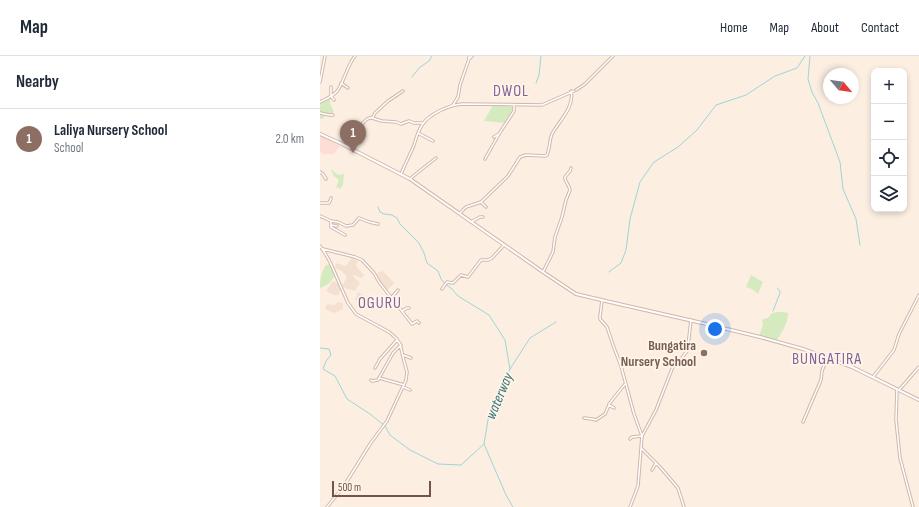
<!DOCTYPE html>
<meta charset="utf-8">
<style>
body{margin:0;font-family:"Sofia Sans Condensed",sans-serif;background:#f2f2f3;color:#1f2937}
.controls{position:absolute;right:12px;top:12px;display:grid;overflow:hidden;border-radius:8px;box-shadow:0 2px 6px #0003}
.controls button{width:36px;height:36px;display:grid;place-items:center;padding:0;border:0;border-bottom:1px solid #e0e1e3;background:#fff;color:#1f2937;font:20px sans-serif}
.compass{position:absolute;left:503px;top:12px;width:36px;height:36px;border-radius:50%;background:#fff;box-shadow:0 2px 6px #0003;rotate:119deg}
.scale{position:absolute;left:12px;bottom:10px;width:99px;box-sizing:border-box;padding-left:4px;border:2px solid #745348;border-top:0;font-size:11px;line-height:14px;white-space:nowrap;color:#745348;-webkit-text-stroke:3px #fff4e8;paint-order:stroke}
.you{position:absolute;left:395px;top:273px;width:14px;height:14px;margin:-10px;border:3px solid #fff;border-radius:50%;background:#1a73e8;box-shadow:0 0 0 6px #1a73e833}
.badge{display:grid;place-items:center;width:26px;height:26px;border-radius:50%;background:#2563eb;color:#fff;font-size:13px;font-weight:700}
.pin{position:absolute;translate:-50% -33px;filter:drop-shadow(0 1px 2px #0008)}
.pin::after{content:'';position:absolute;top:21px;width:14px;height:12px;background:inherit;clip-path:polygon(0 0,100% 0,50% 100%)}
.list{margin:0;padding:0;list-style:none}
h2{display:flex;justify-content:space-between;align-items:center;height:52px;margin:0;padding:0 16px;font-size:17px}
h2 small{font-size:13px;font-weight:400;color:#747a83}
.list li{display:grid;grid-template-columns:26px 1fr auto;gap:12px;align-items:center;box-sizing:border-box;height:60px;padding:0 16px;border-top:1px solid #e0e1e3}
.list b{display:block;font-size:15px;white-space:nowrap}
.list p{margin:0;font-size:13px;white-space:nowrap;color:#747a83}
.list em{font-size:13px;font-style:normal;color:#747a83}
.icon{flex:none;width:22px;height:22px;fill:none;stroke:currentColor;stroke-width:2;stroke-linecap:round;stroke-linejoin:round}
.map{position:relative;flex:none;width:599px;height:451px;overflow:hidden}
header{display:flex;align-items:center;gap:24px;box-sizing:border-box;height:56px;padding:0 20px;background:#fff;border-bottom:1px solid #e0e1e3}
header strong{font-size:19px}
nav{display:flex;gap:22px;margin-inline-start:auto;font-size:14px}
main{display:flex}
aside{flex:1;background:#fff}
.map>svg:first-child{display:block}
.residential{fill:#f4e0d0}
.commercial{fill:#fdddd5}
.green{fill:#d6eac0}
.lines{fill:none;stroke-linecap:round;stroke-linejoin:round}
.stream{stroke:#9cd5d8;stroke-width:1}
.minor-casing{stroke:#d0b7ab;stroke-width:3.5}
.tertiary-casing{stroke:#d0b7ab;stroke-width:4}
.minor{stroke:#fff;stroke-width:1.5}
.tertiary{stroke:#fff;stroke-width:2}
.education-dot{fill:#8d6e63;stroke:#fff4e8;stroke-width:1.5}
.labels{text-anchor:middle;stroke-width:3.5;stroke-linejoin:round;paint-order:stroke}
.education-label{font-size:14px;font-weight:bold;fill:#785e54;stroke:#fff4e8;text-anchor:end}
.water-label{font-size:15px;font-style:italic;fill:#3c777a;stroke:#fff4e8}
.quarter-label{font-size:16px;letter-spacing:1px;fill:#806398;stroke:#fff4e8}
</style>
<header>
<strong>Map</strong>
<nav><a>Home</a><a>Map</a><a>About</a><a>Contact</a></nav>
</header>
<main>
<aside>
<h2>Nearby<small></small></h2>
<ul class="list">
<li><span class="badge" style="background:#8d6e63">1</span><div><b>Laliya Nursery School</b><p>School</p></div><em>2.0 km</em></li>
</ul>
</aside>
<div class="map">
<svg width="599" height="451" viewBox="0 0 599 451">
<rect width="100%" height="100%" fill="#fcefe2"/>
<!-- residential -->
<path class="residential" d="M 32,202 L 38,204 L 36,210 L 44,219 L 41,222 L 34,219 L 33,220 L 40,227 L 35,235 L 25,232 L 22,230 L 27,221 L 22,215 L 15,212 L 16,207 L 26,210 Z
M 63,215 L 74,227 L 67,234 L 60,227 L 57,217 Z
M 13,225 L 16,226 L 21,231 L 19,239 L 14,239 L 6,235 Z
M 38,236 L 47,241 L 48,240 L 52,244 L 52,249 L 48,249 L 48,246 L 46,244 L 43,248 L 35,243 Z
M 18,246 L 23,247 L 23,253 L 14,257 L 5,253 L 7,248 L 15,249 Z"/>
<!-- commercial -->
<path class="commercial" d="M 0,80 L 15,87 L 20,90 L 14,98 L 4,98 L 0,96 Z"/>
<!-- green -->
<path class="green" d="M 10,42 L 10,47 L 14,56 L 11,59 L 5,58 L 4,62 L 1,63 L 0,62 L 0,47 Z
M 173,49 L 194,51 L 186,67 L 164,65 Z
M 11,114 L 13,114 L 14,116 L 19,119 L 24,118 L 23,129 L 20,133 L 16,131 L 19,124 L 14,120 Z
M 10,208 L 15,219 C 11,226 7,230 0,232 C 0,223 1,216 6,209 Z
M 431,219 L 443,226 L 438,238 L 432,233 L 426,231 Z
M 458,256 L 463,256 L 468,257 C 468,267 462,277 456,285 L 439,280 L 443,269 L 442,265 L 443,263 L 448,262 L 452,257 Z"/>
<g class="lines">
<!-- stream -->
<path class="stream" d="M 490,0 L 488,23 L 492,36 L 498,47 L 520,106 L 523,133 L 536,163 L 540,189
M 92,21 L 99,12 L 109,5 L 112,0
M 216,27 L 219,19 L 221,0
M 58,151 L 60,156 L 64,158 L 72,159 L 77,162 L 80,168 L 99,187 L 104,197 L 107,207 L 118,215 L 121,223 L 125,228 L 131,232 L 138,240 L 169,259 L 185,284 L 190,313
M 289,216 L 301,207 L 306,194 L 310,163 L 320,126 L 334,106 L 358,91 L 377,74 L 396,49 L 426,39 L 455,20 L 477,12 L 485,0
M 453,255 L 460,237 L 460,235 L 457,232
M 0,292 L 9,293 L 11,299 L 6,305 L 3,313 L 15,320 L 27,343 L 50,358 L 65,370 L 70,379 L 90,394 L 118,408 L 141,409 L 164,388
M 193,451 L 186,439 L 164,388 L 169,358 L 190,313 L 210,282 L 236,266"/>
<defs>
<path id="minor" d="M 149,3 L 152,0
M 0,26 L 5,0
M 21,27 L 28,32
M 11,31 L 11,40 L 14,44
M 256,34 L 265,28 L 293,0
M 0,46 C 6,43 14,40 18,34 C 25,23 27,10 35,0
M 133,49 L 138,41 L 140,29 L 149,3 L 149,0
M 0,57 L 9,59 L 13,59
M 52,62 L 62,65 L 76,66 L 81,68 L 89,65 L 94,67 L 103,67
M 98,77 L 113,85
M 174,81 L 179,78 L 194,55 L 194,49
M 32,93 L 38,75 L 43,67 L 47,63 L 53,61 L 55,57 L 68,45 L 83,35
M 165,103 L 179,78
M 0,116 L 3,118 L 6,123
M 81,118 C 85,108 90,99 94,89 C 96,83 98,75 102,69 C 109,58 129,49 142,48 L 222,49 L 254,35
M 90,123 L 97,117 L 116,102
M 161,146 L 166,151
M 0,147 L 9,147 L 10,145 L 11,142
M 140,157 L 146,151 L 161,146 L 188,120 L 200,101 L 206,99 L 225,100 L 227,99 C 230,93 229,85 232,78 C 239,65 255,51 251,35
M 0,160 L 11,165 L 18,166 L 26,170 L 33,169 L 39,162 L 49,166 L 58,168
M 11,165 L 11,171 L 25,179
M 151,166 L 160,161 L 163,161
M 11,169 L 17,170
M 0,190 L 5,197 L 10,206 L 28,247 L 36,258 L 69,276 L 76,282 L 80,288 L 83,301 L 87,316 L 86,324 L 67,365 L 50,388 L 24,430 L 7,451
M 3,193 L 35,201 L 42,204 L 54,217 L 59,226 L 92,268 L 97,265 L 99,267
M 223,216 L 233,196 L 235,181 L 242,161 L 246,144 L 250,134 L 249,131 L 245,123 L 245,121 L 250,115 L 251,112
M 122,233 L 127,226 L 133,227 L 141,219 L 148,221 L 161,204 L 168,204 L 172,202 L 184,189
M 72,241 L 78,234
M 282,245 L 280,260 L 280,263 L 287,271 L 293,289 L 301,310 L 314,358 L 322,380 L 312,381 L 310,383
M 82,255 L 87,252 L 89,252
M 83,299 L 91,302
M 55,312 L 60,303 L 77,284
M 553,321 L 574,294 L 579,278 L 599,239
M 59,322 L 63,323 L 84,329
M 51,324 L 52,325 L 58,324 L 73,297 L 81,289
M 83,331 L 90,334
M 577,333 L 576,364 L 580,402 L 593,451
M 579,334 L 599,311
M 289,348 L 305,328
M 264,362 L 272,363 L 276,364 L 285,358 L 289,349 L 294,352
M 483,366 L 501,324 L 502,315 L 507,302
M 321,392 L 340,411 L 358,432 L 364,451
M 332,414 L 336,407
M 310,451 L 318,430 L 322,380 L 336,354 L 352,313 L 356,306 L 361,303 L 367,295 L 368,290 L 371,264"/>
<path id="tertiary" d="M 0,78 L 20,87 L 90,123 L 223,216 L 256,238 L 290,246 L 382,267 L 440,281 L 483,293 L 532,311 L 599,344"/>
</defs>
<!-- minor casing -->
<use href="#minor" class="minor-casing"/>
<!-- tertiary casing -->
<use href="#tertiary" class="tertiary-casing"/>
<!-- minor -->
<use href="#minor" class="minor"/>
<!-- tertiary -->
<use href="#tertiary" class="tertiary"/>
</g>
<!-- markers -->
<circle class="education-dot" cx="384" cy="297" r="4"/>
<g class="labels">
<!-- education labels -->
<g class="education-label">
<text x="376" y="294">Bungatira<tspan x="376" dy="16">Nursery School</tspan></text>
</g>
<!-- water labels -->
<g class="water-label">
<text transform="translate(179 340) rotate(-67)" y="5">waterway</text>
</g>
<!-- quarter labels -->
<g class="quarter-label">
<text x="191" y="40">DWOL</text>
<text x="60" y="252">OGURU</text>
<text x="507" y="308">BUNGATIRA</text>
</g>
</g>
</svg>
<div class="controls">
<button>+</button>
<button>−</button>
<button><svg class="icon" aria-label="locate" viewBox="0 0 24 24"><circle cx="12" cy="12" r="6"/><path d="M12 2v4M12 18v4M2 12h4M18 12h4"/></svg></button>
<button><svg class="icon" aria-label="layers" viewBox="0 0 24 24"><path d="M12 4l9 5-9 5-9-5zM3 14l9 5 9-5"/></svg></button>
</div>
<svg class="compass" viewBox="-18 -18 36 36"><path d="M0-13l5 13h-10z" fill="#e53935"/><path d="M0 13l5-13h-10z" fill="#747a83"/></svg>
<div class="scale">500 m</div>
<div class="you"></div>
<div class="pin badge" style="left:33px;top:97px;background:#8d6e63">1</div>
</div>
</main>
